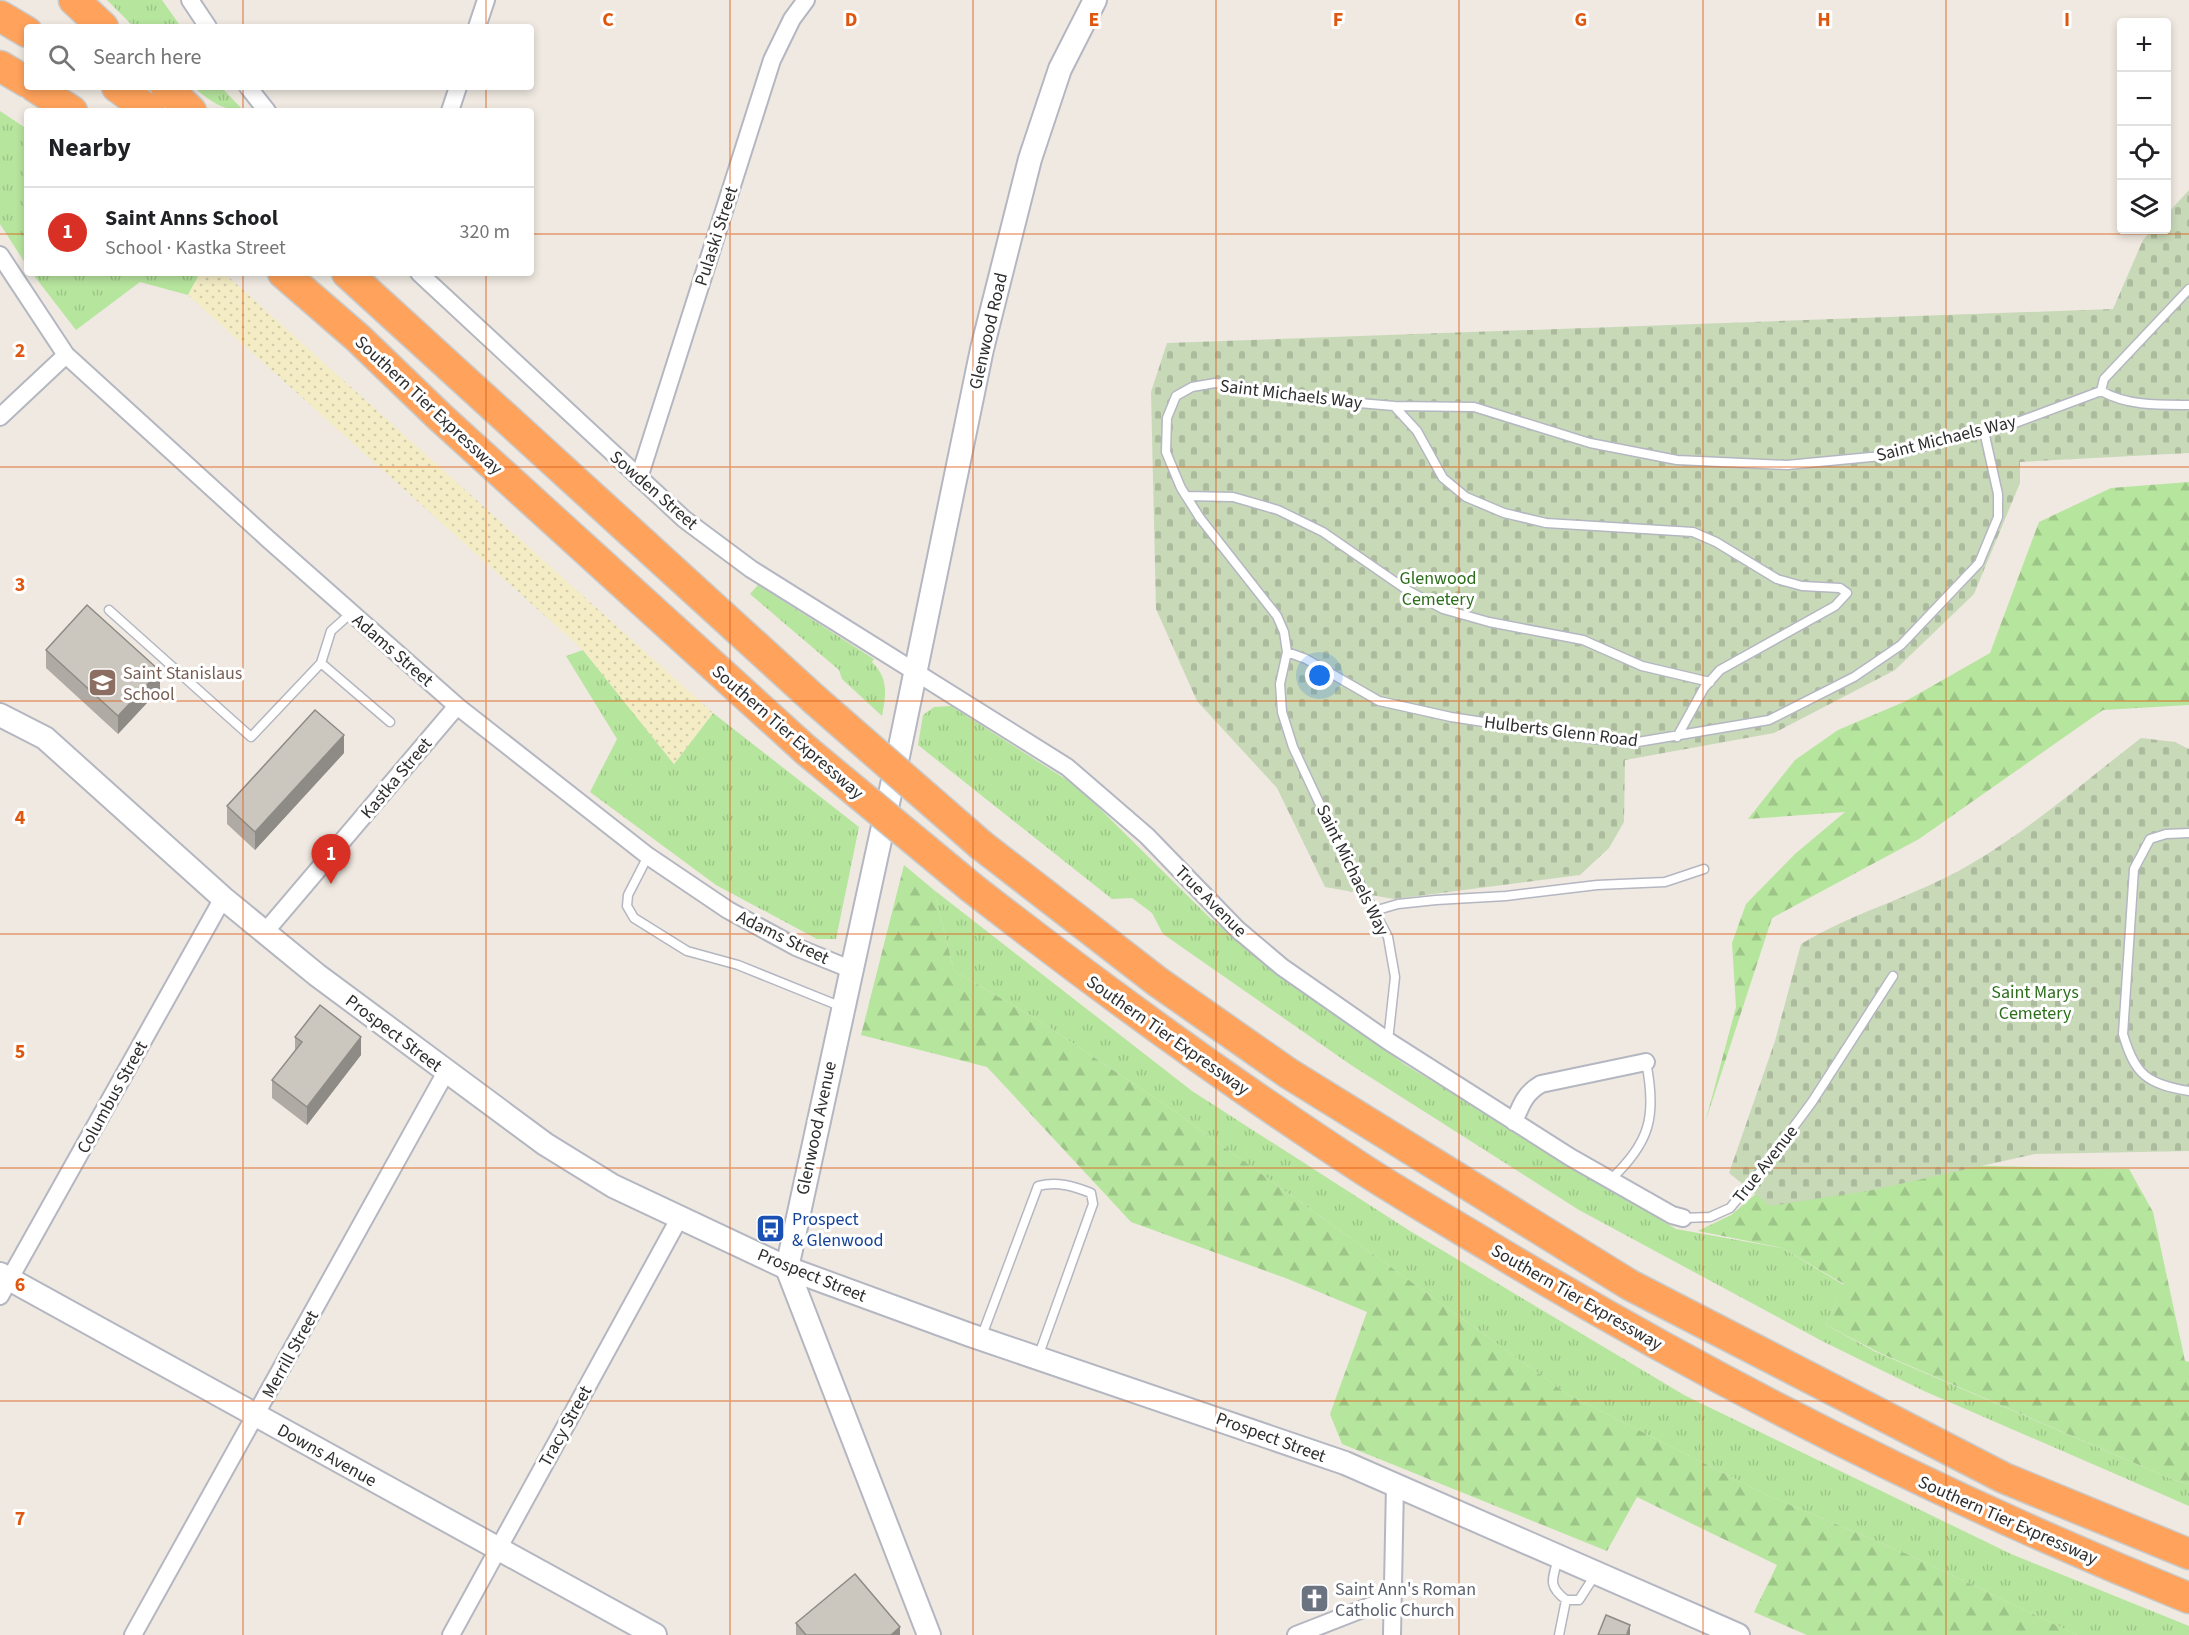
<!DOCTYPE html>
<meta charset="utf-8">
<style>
body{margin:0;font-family:"Source Sans 3",sans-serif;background:#f2f2f2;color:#202124}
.controls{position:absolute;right:18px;top:18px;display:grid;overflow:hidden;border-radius:6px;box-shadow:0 3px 9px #0003}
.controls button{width:54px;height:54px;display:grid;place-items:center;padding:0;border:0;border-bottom:2px solid #e0e0e0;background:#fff;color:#202124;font:30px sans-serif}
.you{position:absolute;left:1320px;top:676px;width:21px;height:21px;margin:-15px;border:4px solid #fff;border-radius:50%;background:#1a73e8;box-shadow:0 0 0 9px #1a73e833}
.badge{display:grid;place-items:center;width:39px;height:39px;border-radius:50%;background:#d93025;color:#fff;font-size:20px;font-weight:700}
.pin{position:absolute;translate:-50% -50px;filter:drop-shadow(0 2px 3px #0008)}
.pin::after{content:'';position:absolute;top:32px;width:21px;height:18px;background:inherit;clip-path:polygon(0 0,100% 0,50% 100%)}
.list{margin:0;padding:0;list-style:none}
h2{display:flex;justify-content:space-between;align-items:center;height:78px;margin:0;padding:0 24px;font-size:26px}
h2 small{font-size:20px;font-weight:400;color:#757577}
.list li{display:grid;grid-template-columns:39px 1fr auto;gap:18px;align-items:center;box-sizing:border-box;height:90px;padding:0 24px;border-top:2px solid #e0e0e0}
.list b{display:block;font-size:22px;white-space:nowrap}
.list p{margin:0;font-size:20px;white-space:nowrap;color:#757577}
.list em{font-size:20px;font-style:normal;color:#757577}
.icon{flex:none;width:33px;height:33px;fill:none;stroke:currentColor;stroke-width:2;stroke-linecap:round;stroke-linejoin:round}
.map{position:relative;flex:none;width:2189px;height:1635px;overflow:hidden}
.search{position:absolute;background:#fff;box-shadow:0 3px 9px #0003;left:24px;top:24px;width:510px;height:66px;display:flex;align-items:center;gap:15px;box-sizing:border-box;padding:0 21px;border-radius:6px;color:#757577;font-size:22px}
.panel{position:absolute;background:#fff;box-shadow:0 3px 9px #0003;left:24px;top:108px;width:510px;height:168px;border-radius:6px}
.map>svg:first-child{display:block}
.grass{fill:url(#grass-tufts)}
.forest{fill:url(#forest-firs)}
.sand{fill:url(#sand-dots)}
.cemetery{fill:url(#cemetery-stones)}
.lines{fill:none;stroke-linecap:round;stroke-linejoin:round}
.lane-casing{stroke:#b4b7c1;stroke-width:11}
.street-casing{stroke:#b4b7c1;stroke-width:20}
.secondary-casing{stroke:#b4b7c1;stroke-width:26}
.highway-casing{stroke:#c9c9c9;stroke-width:33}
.lane{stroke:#fff;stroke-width:8}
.street{stroke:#fff;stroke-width:16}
.secondary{stroke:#fff;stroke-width:22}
.highway{stroke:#ffa35c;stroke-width:30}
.highway-bridge-casing{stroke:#c9c9c9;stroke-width:33;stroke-linecap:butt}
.highway-bridge{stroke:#ffa35c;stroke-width:30}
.wall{fill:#afaba4}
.shaded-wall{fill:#8e8b86}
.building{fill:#cbc7bf;stroke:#8e8b86;stroke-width:1.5}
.grid{fill:none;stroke:#df570e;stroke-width:1.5;stroke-opacity:0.55}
.labels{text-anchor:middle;stroke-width:6;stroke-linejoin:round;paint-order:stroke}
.street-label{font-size:18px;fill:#2e2e2e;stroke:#fff}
.park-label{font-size:18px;fill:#2c6e1b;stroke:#fff}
.education-label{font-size:18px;fill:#785e54;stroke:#fff;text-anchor:start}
.transit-label{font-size:18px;fill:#164399;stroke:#fff;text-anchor:start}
.worship-label{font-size:18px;fill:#5b616d;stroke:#fff;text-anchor:start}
.grid-label{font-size:20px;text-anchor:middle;font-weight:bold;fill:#df570e;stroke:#fff;stroke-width:6;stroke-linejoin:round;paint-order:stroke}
</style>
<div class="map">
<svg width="2189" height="1635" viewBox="0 0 2189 1635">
<defs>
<pattern id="grass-tufts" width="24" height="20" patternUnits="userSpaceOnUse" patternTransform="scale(1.5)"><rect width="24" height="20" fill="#b6e59e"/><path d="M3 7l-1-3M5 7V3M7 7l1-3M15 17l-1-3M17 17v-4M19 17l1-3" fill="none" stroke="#9dc588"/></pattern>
<pattern id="forest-firs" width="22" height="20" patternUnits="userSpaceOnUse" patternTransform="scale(1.5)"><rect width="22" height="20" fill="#b6e59e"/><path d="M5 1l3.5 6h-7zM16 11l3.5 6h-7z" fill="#9dc588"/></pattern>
<pattern id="sand-dots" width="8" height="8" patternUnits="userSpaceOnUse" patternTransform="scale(1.5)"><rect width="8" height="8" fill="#f3ecc5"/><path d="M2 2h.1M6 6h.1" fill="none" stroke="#d1cbaa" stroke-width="1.8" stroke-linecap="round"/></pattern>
<pattern id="cemetery-stones" width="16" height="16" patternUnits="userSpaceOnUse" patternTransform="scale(1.5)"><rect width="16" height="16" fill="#c8d9b8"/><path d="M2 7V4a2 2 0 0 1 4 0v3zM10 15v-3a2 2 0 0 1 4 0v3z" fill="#acbb9e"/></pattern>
</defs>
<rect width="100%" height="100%" fill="#efe9e1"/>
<!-- grass -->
<path class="grass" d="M 107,0 L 162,0 L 181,27 L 134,27 Z
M 194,87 L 221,87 L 244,111 C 225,111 207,100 194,87 Z
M 0,111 L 27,129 L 27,266 L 0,224 Z
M 32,273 L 200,273 L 188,295 L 140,282 L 76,330 Z
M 758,585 L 874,659 L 872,662 C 889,679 886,694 882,716 L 842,679 L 839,670 L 750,594 Z
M 583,650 L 674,764 L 713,713 L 859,827 L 836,939 L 817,939 L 716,885 L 590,792 L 617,739 L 566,656 Z
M 951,706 L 1078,787 L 1211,919 L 1404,1064 L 1676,1229 L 1782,1248 L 1844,1285 L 1826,1325 L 1876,1352 L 2174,1480 L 2189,1484 L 2189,1506 L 1924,1391 L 1822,1341 L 1579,1210 L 1351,1065 L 1163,934 L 1152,913 L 1132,898 L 1112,899 L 918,745 L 923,715 L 934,707 Z
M 934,890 L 1192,1091 L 1410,1231 L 1684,1395 L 2011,1554 L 2189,1626 L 2189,1635 L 2077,1635 L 1914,1557 L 1767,1495 L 1567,1394 L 1167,1106 L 1035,1018 L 954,971 Z"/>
<!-- forest -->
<path class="forest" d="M 2189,482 L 2189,705 L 2103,710 L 1919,839 L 1772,918 L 1705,1123 L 1736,1007 L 1732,943 L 1746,904 L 1795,854 L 1845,812 L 1748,819 L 1795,760 L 1838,730 L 1906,701 L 1990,653 L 2039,522 L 2111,488 Z
M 904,865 L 934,890 L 954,971 L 1035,1018 L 1167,1106 L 1567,1394 L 1767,1495 L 1914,1557 L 2077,1635 L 1807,1635 L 1754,1612 L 1777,1565 L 1637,1497 L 1607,1551 L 1342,1444 L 1330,1414 L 1367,1312 L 1288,1279 L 1131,1222 L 987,1067 L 861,1035 Z
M 1944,1165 L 2129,1169 L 2153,1212 L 2185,1361 L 2189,1362 L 2189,1484 L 2174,1480 L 1880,1353 L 1826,1325 L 1844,1284 L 1782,1248 L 1698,1231 L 1731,1215 L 1771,1181 Z"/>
<!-- sand -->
<path class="sand" d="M 200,273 L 224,273 L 713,713 L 674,764 L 583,650 L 188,295 Z"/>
<!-- cemetery -->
<path class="cemetery" d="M 2189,190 L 2189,453 L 2020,462 L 2020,483 L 1974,594 L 1895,670 L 1774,733 L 1625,760 L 1624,822 L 1609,848 L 1580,875 L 1394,899 L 1325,887 L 1277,788 L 1197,701 L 1156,609 L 1151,392 L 1167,343 L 2113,309 L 2143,240 L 2152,230 L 2166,230 L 2167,214 Z
M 2141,738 L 2175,742 L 2189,749 L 2189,1151 L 2035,1154 L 1868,1191 L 1770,1206 L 1729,1173 L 1775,1041 L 1801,944 C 1854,912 1916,896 1969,865 C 2031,829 2085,781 2141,738 Z"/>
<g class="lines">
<defs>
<path id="lane" d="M 2189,289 L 2104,379 L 2101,391 C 2128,406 2159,405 2189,405
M 1394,406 L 1417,431 L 1443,478 L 1466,497 L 1504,513 L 1546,523 L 1693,532 L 1716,542 L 1777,579 L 1802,586 L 1840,588 L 1847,593 L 1835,606 L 1720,670 L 1704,688 L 1677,737
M 1186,496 L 1233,497 L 1278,510 L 1323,532 L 1407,590 L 1443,609 L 1489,622 L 1583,640 L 1642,666 L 1710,682
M 109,610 L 251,737 L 321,663 L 331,631 L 351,613
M 1287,652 L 1306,659 L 1379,701 L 1451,717 L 1594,739 L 1632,743 L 1769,720 L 1854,677 L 1901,645 L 1979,563 L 1998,517 L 1998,494 L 1984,431
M 321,663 L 390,722
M 2189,833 L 2166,834 L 2150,839 L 2134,869 L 2123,1034 C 2135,1075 2147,1084 2189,1091
M 648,856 L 628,895 L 627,906 L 634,918 L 687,951 L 738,965 L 842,1007
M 1374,911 L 1398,904 L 1436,900 L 1506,896 L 1597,885 L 1665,882 L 1704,869
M 1388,1041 L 1395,977 L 1388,937 L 1337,841 L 1293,747 L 1282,712 L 1280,684 L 1287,652 L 1284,632 L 1277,616 L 1200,518 L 1181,488 L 1166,452 L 1167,418 L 1176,396 L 1192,387 L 1215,383 L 1336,401 L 1394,406 L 1474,407 L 1590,443 L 1677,460 L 1787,465 L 1892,455 L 2015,423 L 2101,391
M 1610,1180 C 1650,1143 1657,1116 1646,1062
M 1683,1218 L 1710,1217 L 1730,1208 L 1764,1167 L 1812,1102 L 1893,976
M 981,1338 L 1038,1186 C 1057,1181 1073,1186 1091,1193 L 1093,1204 L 1038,1357
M 1558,1559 C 1552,1580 1548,1586 1566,1600
M 1559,1635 L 1566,1600 L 1579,1600 L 1595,1575"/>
<path id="street" d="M 190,0 L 208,27
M 477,27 L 486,0
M 248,87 L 267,111
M 450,111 L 458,87
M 0,255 L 66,355 L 268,539 L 457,706 L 648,856 L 728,910 L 796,947 L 850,969
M 419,273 L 684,519 L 751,569 L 1067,767 L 1147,836 L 1237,929 L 1282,967 L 1388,1041 L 1570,1157 L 1672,1215 L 1683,1218
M 0,417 L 66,355
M 639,478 L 772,60 L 792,19 L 806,0
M 265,932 L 457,706
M 1514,1122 C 1521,1105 1525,1093 1541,1084 L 1646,1062
M 0,1296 L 223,898
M 133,1635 L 446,1072
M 451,1635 L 680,1217
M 1296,1635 L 1391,1598
M 1392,1635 L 1395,1485"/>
<path id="secondary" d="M 0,715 L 45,738 L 223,898 L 317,975 L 545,1144 L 613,1186 L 787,1268 L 970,1335 L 1345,1463 L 1738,1635
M 0,1274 L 655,1635
M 929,1635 L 787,1268 L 895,771 L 982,349 L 1030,159 L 1060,69 L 1095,0"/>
<path id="highway" d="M 74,0 L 103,27
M 0,16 L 27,32
M 0,66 L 27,82
M 35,87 L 72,111
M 117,87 L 150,111
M 166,87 L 191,111
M 283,273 L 358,338 L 440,417 L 807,751
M 347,273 L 815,700
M 981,845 L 1158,982 L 1288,1073 L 1630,1285 L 2004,1478 L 2189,1554
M 972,888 C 1099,987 1229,1082 1364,1170 C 1406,1197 1449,1222 1492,1248 C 1715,1383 1947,1500 2189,1598"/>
</defs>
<!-- lane casing -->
<use href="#lane" class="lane-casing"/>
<!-- street casing -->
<use href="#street" class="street-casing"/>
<!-- secondary casing -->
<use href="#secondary" class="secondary-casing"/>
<!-- highway casing -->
<use href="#highway" class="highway-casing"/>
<!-- lane -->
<use href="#lane" class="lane"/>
<!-- street -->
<use href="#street" class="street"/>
<!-- secondary -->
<use href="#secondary" class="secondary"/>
<!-- highway -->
<use href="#highway" class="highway"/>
<defs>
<path id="highway-bridge" d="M 815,700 L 981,845
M 807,751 L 972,888"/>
</defs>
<!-- highway-bridge casing -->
<use href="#highway-bridge" class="highway-bridge-casing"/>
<!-- highway-bridge -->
<use href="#highway-bridge" class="highway-bridge"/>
</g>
<!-- wall -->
<path class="wall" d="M 46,650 L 160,689 L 118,734 L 46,668 Z
M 344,753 L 255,850 L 227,824 L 227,806 Z
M 295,1037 L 361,1055 L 307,1125 L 272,1098 L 272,1080 L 295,1051 Z
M 796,1623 L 900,1635 L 796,1635 Z"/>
<!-- shaded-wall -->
<path class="shaded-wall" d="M 160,671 L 160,689 L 118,734 L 118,716 Z
M 344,735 L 344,753 L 255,850 L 255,832 Z
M 361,1037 L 361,1055 L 307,1125 L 307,1107 Z
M 1630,1625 L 1630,1635 L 1627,1635 Z
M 900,1627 L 900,1635 L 891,1635 Z"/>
<!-- building -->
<path class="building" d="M 87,605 L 160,671 L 118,716 L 46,650 Z
M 315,710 L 344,735 L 255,832 L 227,806 Z
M 320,1005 L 361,1037 L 307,1107 L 272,1080 L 302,1042 L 295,1037 Z
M 855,1574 L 900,1627 L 891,1635 L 806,1635 L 796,1623 Z
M 1606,1615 L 1630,1625 L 1627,1634 L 1628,1635 L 1598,1635 Z"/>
<!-- grid -->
<path class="grid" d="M 243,0 L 243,27M 486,0 L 486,27M 730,0 L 730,1635M 973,0 L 973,1635M 1216,0 L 1216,1635M 1459,0 L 1459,1635M 1703,0 L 1703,1635M 1946,0 L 1946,1635M 243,87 L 243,111M 486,87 L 486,111M 0,234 L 27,234M 531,234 L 2189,234M 243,273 L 243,1635M 486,273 L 486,1635M 0,467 L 2189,467M 0,701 L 2189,701M 0,934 L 2189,934M 0,1168 L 2189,1168M 0,1401 L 2189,1401"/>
<!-- icons -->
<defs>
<symbol id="school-square" viewBox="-11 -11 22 22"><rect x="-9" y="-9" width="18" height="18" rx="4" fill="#8d6e63" stroke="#fff"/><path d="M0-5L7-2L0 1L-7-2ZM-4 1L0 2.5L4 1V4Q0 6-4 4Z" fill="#fff"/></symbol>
<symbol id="bus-square" viewBox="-11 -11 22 22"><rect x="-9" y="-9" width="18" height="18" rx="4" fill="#1a4fb4" stroke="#fff"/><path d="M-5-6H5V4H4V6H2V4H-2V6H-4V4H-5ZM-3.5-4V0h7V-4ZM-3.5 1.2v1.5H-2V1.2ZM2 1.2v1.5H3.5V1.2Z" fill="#fff"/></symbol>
<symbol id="church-square" viewBox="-11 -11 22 22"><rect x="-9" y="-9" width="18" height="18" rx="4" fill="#6b7280" stroke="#fff"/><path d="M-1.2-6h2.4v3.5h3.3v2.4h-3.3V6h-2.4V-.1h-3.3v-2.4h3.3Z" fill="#fff"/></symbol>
</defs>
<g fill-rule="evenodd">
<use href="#school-square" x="86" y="666" width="33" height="33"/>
<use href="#bus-square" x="754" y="1212" width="33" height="33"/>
<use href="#church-square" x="1298" y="1582" width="33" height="33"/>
</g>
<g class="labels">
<!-- street labels -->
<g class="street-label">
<text transform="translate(716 236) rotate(-72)" y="6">Pulaski Street</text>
<text transform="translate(988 331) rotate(-77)" y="6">Glenwood Road</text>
<text transform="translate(1291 394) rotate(7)" y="6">Saint Michaels Way</text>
<text transform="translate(429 405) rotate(43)" y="6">Southern Tier Expressway</text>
<text transform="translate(1946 438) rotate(-14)" y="6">Saint Michaels Way</text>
<text transform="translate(654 490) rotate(41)" y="6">Sowden Street</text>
<text transform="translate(393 650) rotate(41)" y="6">Adams Street</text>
<text transform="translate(1561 731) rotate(7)" y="6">Hulberts Glenn Road</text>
<text transform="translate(788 732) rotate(41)" y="6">Southern Tier Expressway</text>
<text transform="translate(396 778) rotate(-50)" y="6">Kastka Street</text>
<text transform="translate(1353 870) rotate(64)" y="6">Saint Michaels Way</text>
<text transform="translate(1211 901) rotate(45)" y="6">True Avenue</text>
<text transform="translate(783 937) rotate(26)" y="6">Adams Street</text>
<text transform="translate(394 1033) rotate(37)" y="6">Prospect Street</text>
<text transform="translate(1168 1035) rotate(35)" y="6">Southern Tier Expressway</text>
<text transform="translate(112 1097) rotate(-61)" y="6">Columbus Street</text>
<text transform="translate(816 1128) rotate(-78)" y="6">Glenwood Avenue</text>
<text transform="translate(1765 1164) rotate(-52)" y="6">True Avenue</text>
<text transform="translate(812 1275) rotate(22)" y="6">Prospect Street</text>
<text transform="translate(1577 1297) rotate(30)" y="6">Southern Tier Expressway</text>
<text transform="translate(290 1354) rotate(-61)" y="6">Merrill Street</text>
<text transform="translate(565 1426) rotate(-61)" y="6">Tracy Street</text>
<text transform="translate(1271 1437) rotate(20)" y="6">Prospect Street</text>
<text transform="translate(327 1455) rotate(29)" y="6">Downs Avenue</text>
<text transform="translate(2008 1520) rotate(24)" y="6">Southern Tier Expressway</text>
</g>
<!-- park labels -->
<g class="park-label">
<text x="1438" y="584">Glenwood<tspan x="1438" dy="21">Cemetery</tspan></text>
<text x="2035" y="998">Saint Marys<tspan x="2035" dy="21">Cemetery</tspan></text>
</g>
<!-- education labels -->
<g class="education-label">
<text x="123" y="679">Saint Stanislaus<tspan x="123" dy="21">School</tspan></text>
</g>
<!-- transit labels -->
<g class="transit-label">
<text x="792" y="1225">Prospect<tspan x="792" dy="21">&amp; Glenwood</tspan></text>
</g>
<!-- worship labels -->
<g class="worship-label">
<text x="1335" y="1595">Saint Ann's Roman<tspan x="1335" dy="21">Catholic Church</tspan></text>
</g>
</g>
<g class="grid-label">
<text x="608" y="26">C</text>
<text x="851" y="26">D</text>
<text x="1094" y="26">E</text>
<text x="1338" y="26">F</text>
<text x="1581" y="26">G</text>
<text x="1824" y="26">H</text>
<text x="2067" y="26">I</text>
<text x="20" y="357">2</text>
<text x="20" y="591">3</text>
<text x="20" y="824">4</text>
<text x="20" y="1058">5</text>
<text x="20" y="1291">6</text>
<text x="20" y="1525">7</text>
</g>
</svg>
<div class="controls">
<button>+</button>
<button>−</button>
<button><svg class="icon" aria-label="locate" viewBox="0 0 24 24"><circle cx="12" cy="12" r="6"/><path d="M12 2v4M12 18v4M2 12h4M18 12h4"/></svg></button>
<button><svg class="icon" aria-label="layers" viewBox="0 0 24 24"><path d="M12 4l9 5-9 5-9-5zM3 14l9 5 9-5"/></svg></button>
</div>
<div class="you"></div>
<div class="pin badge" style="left:331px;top:884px">1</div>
<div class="search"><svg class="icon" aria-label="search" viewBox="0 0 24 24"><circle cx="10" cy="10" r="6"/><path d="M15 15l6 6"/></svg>Search here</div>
<section class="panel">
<h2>Nearby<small></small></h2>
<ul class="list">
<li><span class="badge">1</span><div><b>Saint Anns School</b><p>School · Kastka Street</p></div><em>320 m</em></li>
</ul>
</section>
</div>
